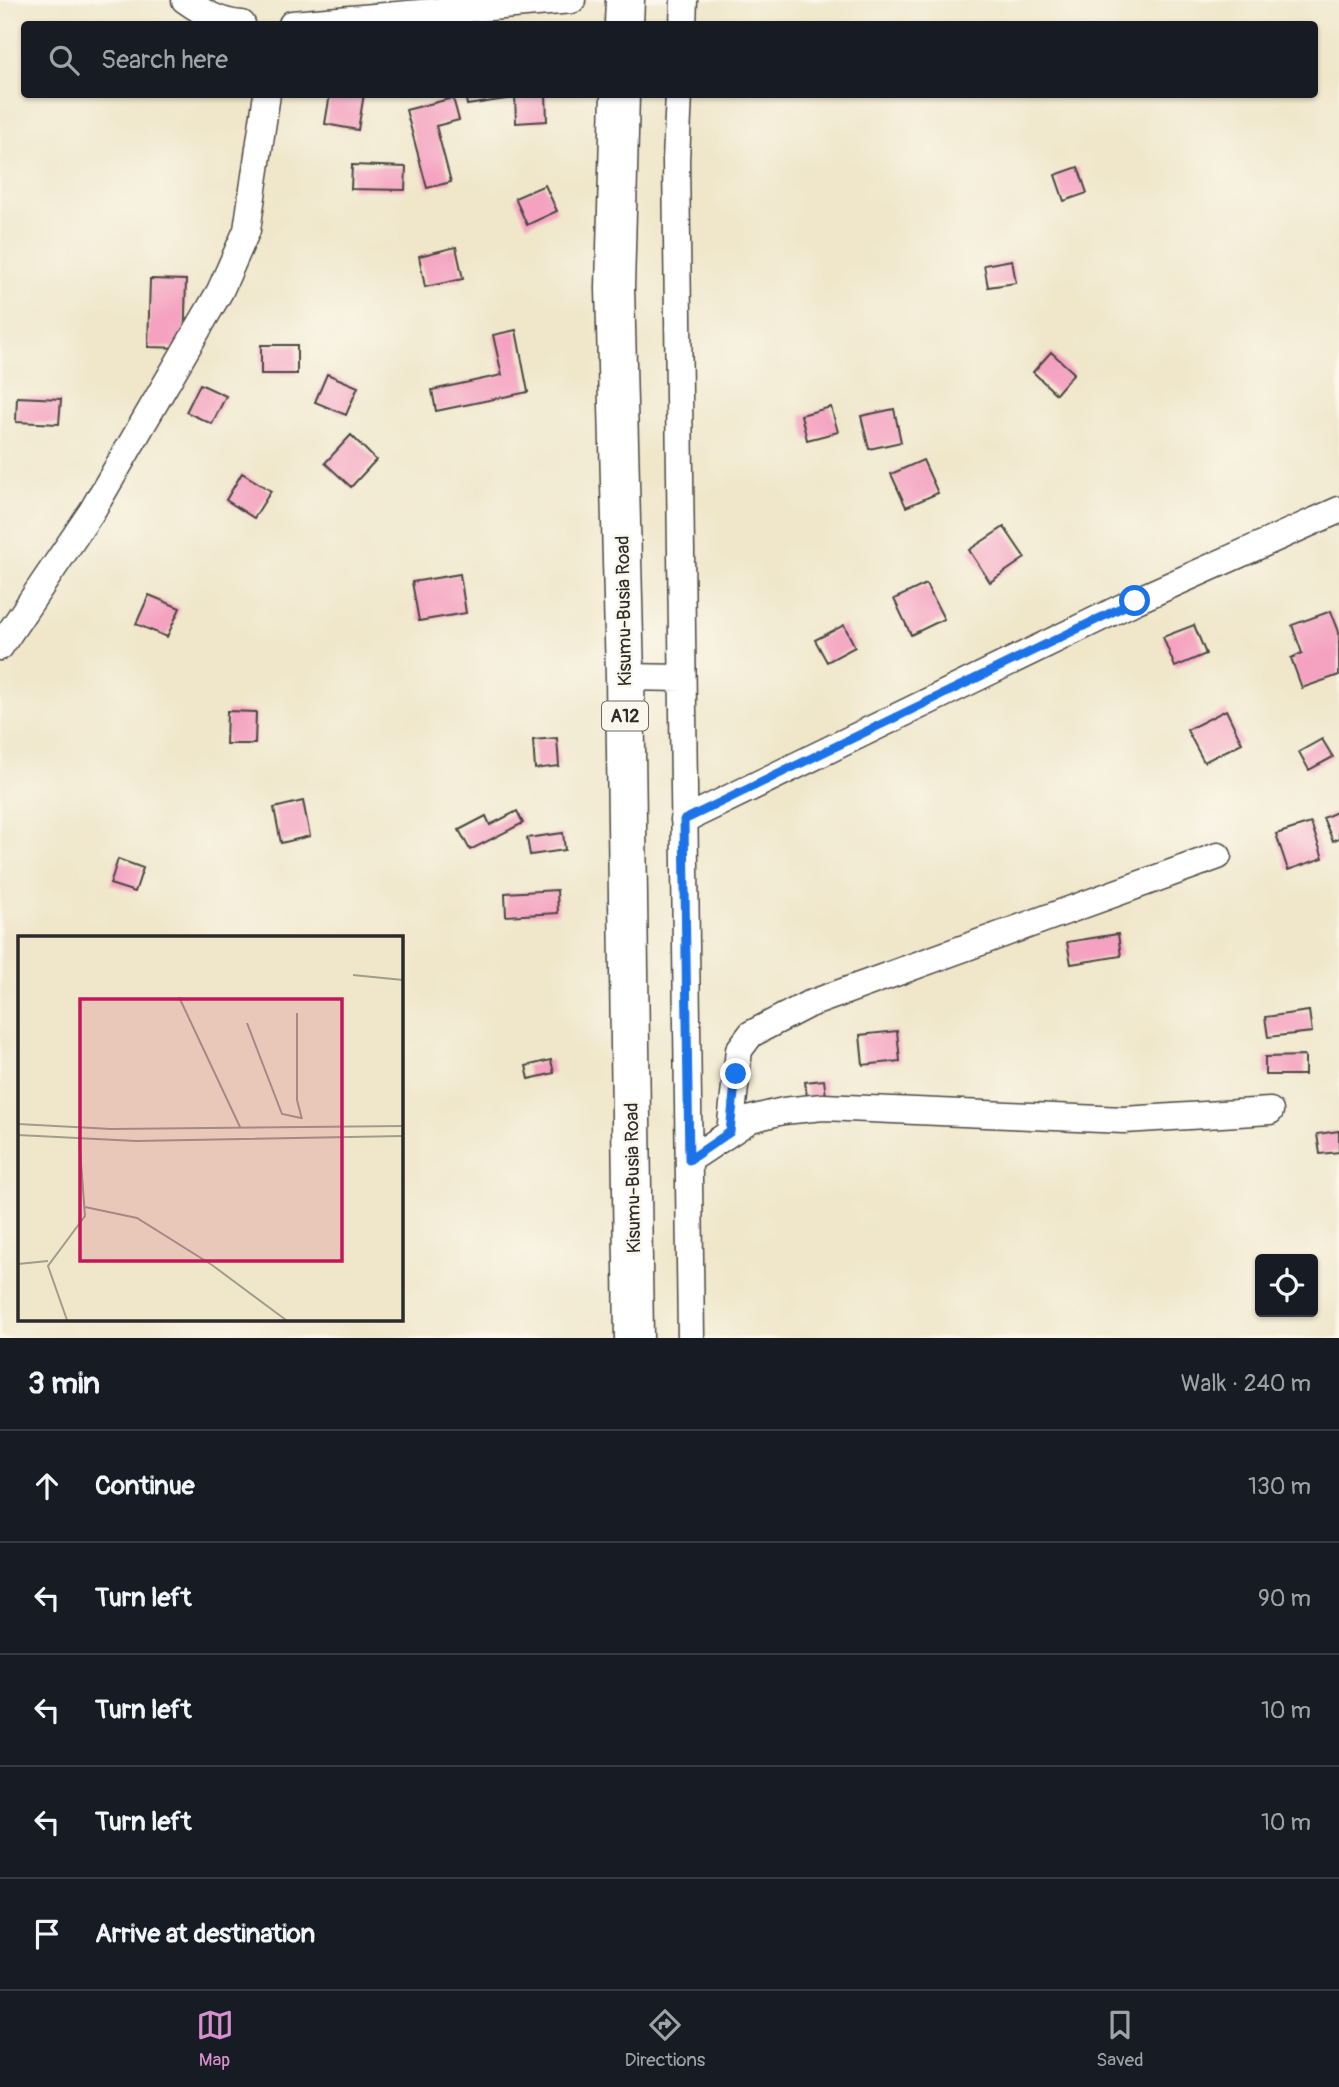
<!DOCTYPE html>
<meta charset="utf-8">
<style>
body{margin:0;font-family:Pangolin,sans-serif;background:#20242c;color:#f1f3f6}
.controls{position:absolute;right:21px;bottom:21px;display:grid;overflow:hidden;border-radius:7px;box-shadow:0 2px 5px #0004}
.controls button{width:63px;height:63px;display:grid;place-items:center;padding:0;border:0;border-bottom:2px solid #363941;background:#171b24;color:#f1f3f6;font:35px sans-serif}
.stop{position:absolute;width:21px;height:21px;margin:-16px;border:5px solid #1a73e8;border-radius:50%;background:#fff}
.stop.end{background:#1a73e8;border-color:#fff;box-shadow:0 2px 7px #0008}
.list{margin:0;padding:0;list-style:none}
h2{display:flex;justify-content:space-between;align-items:center;height:91px;margin:0;padding:0 28px;font-size:30px}
h2 small{font-size:23px;font-weight:400;color:#9ea1a6}
.list li{display:grid;grid-template-columns:46px 1fr auto;gap:21px;align-items:center;box-sizing:border-box;height:112px;padding:0 28px;border-top:2px solid #363941}
.list b{display:block;font-size:26px;white-space:nowrap}
.list em{font-size:23px;font-style:normal;color:#9ea1a6}
.icon{flex:none;width:38px;height:38px;fill:none;stroke:currentColor;stroke-width:2;stroke-linecap:round;stroke-linejoin:round}
.map{position:relative;flex:none;width:1339px;height:1338px;overflow:hidden}
.search{position:absolute;background:#171b24;box-shadow:0 2px 5px #0004;left:21px;right:21px;top:21px;height:77px;display:flex;align-items:center;gap:18px;box-sizing:border-box;padding:0 24px;border-radius:7px;color:#9ea1a6;font-size:26px}
.sheet{height:651px;background:#171b24}
nav{display:flex;justify-content:space-around;align-items:center;box-sizing:border-box;height:98px;border-top:2px solid #363941;background:#171b24;font-size:19px;color:#9ea1a6}
nav a{display:grid;justify-items:center;gap:4px}
nav .on{color:#d690ce}
.map>svg:first-child{display:block}
.building{fill:#f4a2c0}
.lines{fill:none;stroke-linecap:round;stroke-linejoin:round}
.minor-casing{stroke:#494743;stroke-width:29}
.trunk-casing{stroke:#494743;stroke-width:41}
.minor{stroke:#fff;stroke-width:26}
.trunk{stroke:#fff;stroke-width:38}
.route{stroke:#1a73e8;stroke-width:9}
.labels{text-anchor:middle;stroke-width:5;stroke-linejoin:round;paint-order:stroke}
.shield{fill:#fbf7ec;stroke:#696865;stroke-width:2}
.shield-label{font-size:18px;font-weight:bold;fill:#2b2b2b}
.street-label{font-size:19px;fill:#2b2b2b;stroke:#fbf7ec}
.inset-road{fill:none;stroke:#a19c8b;stroke-width:2}
.view{fill:#c2185b;fill-opacity:0.15;stroke:#c2185b;stroke-width:3.5}
.inset-edge{fill:none;stroke:#2b2b2b;stroke-width:3.5}
</style>
<div class="map">
<svg width="1339" height="1338" viewBox="0 0 1339 1338">
<rect width="100%" height="100%" fill="#fbf7ec"/>
<filter id="ink" filterUnits="userSpaceOnUse"><feTurbulence type="fractalNoise" baseFrequency=".0143" numOctaves="2"/><feDisplacementMap in="SourceGraphic" scale="14" xChannelSelector="R" yChannelSelector="G"/><feConvolveMatrix kernelMatrix="1 2 1 2 8 2 1 2 1" color-interpolation-filters="sRGB"/></filter>
<filter id="wash" filterUnits="userSpaceOnUse"><feTurbulence type="fractalNoise" baseFrequency=".00686" numOctaves="4" result="noise"/><feDisplacementMap in="SourceGraphic" scale="28" xChannelSelector="R" yChannelSelector="G"/><feGaussianBlur stdDeviation="1.57" result="paint"/><feColorMatrix in="noise" values="0 0 0 0 0 0 0 0 0 0 0 0 0 0 0 0 0 1.4 0 .05"/><feComposite in="paint" operator="in"/></filter>
<g filter="url(#wash)">
<rect width="100%" height="100%" fill="#f0e7cb"/>
<g id="blocks">
<!-- building -->
<path class="building" d="M 330,94 L 364,94 L 358,130 L 325,124 Z
M 465,94 L 512,94 L 513,98 L 467,105 Z
M 515,94 L 546,94 L 547,121 L 516,123 Z
M 453,98 L 459,120 L 436,126 L 451,182 L 427,188 L 406,110 Z
M 352,165 L 406,167 L 405,190 L 351,189 Z
M 1078,167 L 1087,193 L 1064,201 L 1055,175 Z
M 545,185 L 557,211 L 527,225 L 515,198 Z
M 456,247 L 463,279 L 425,287 L 419,256 Z
M 1012,260 L 1016,283 L 988,287 L 984,265 Z
M 150,279 L 186,280 L 184,348 L 148,347 Z
M 516,330 L 528,392 L 436,411 L 432,390 L 502,375 L 493,335 Z
M 261,345 L 297,345 L 297,374 L 261,374 Z
M 1051,352 L 1074,373 L 1056,394 L 1033,372 Z
M 327,374 L 358,387 L 346,415 L 315,402 Z
M 200,384 L 226,396 L 212,424 L 186,412 Z
M 17,397 L 61,399 L 59,424 L 16,422 Z
M 831,407 L 838,432 L 807,440 L 801,415 Z
M 894,409 L 901,442 L 869,449 L 861,416 Z
M 351,435 L 376,460 L 351,487 L 325,463 Z
M 923,460 L 938,493 L 906,507 L 891,474 Z
M 242,473 L 271,491 L 254,518 L 226,500 Z
M 1004,527 L 1025,558 L 990,582 L 969,550 Z
M 460,574 L 466,613 L 419,621 L 412,582 Z
M 926,584 L 944,619 L 911,635 L 894,599 Z
M 149,595 L 180,608 L 167,637 L 136,624 Z
M 1331,611 L 1339,632 L 1339,675 L 1302,688 L 1291,658 L 1302,653 L 1292,625 Z
M 844,625 L 855,647 L 827,662 L 815,640 Z
M 1194,625 L 1206,654 L 1175,667 L 1163,637 Z
M 1226,710 L 1242,743 L 1204,762 L 1187,730 Z
M 227,711 L 256,712 L 255,744 L 226,744 Z
M 557,738 L 559,766 L 535,769 L 533,740 Z
M 1322,739 L 1333,757 L 1309,770 L 1299,752 Z
M 303,801 L 310,836 L 281,843 L 274,808 Z
M 517,811 L 523,823 L 470,850 L 459,830 L 486,816 L 490,825 Z
M 1339,811 L 1339,838 L 1333,841 L 1323,818 Z
M 1311,823 L 1323,858 L 1288,870 L 1276,834 Z
M 563,833 L 565,850 L 530,855 L 527,838 Z
M 118,859 L 143,868 L 135,892 L 110,884 Z
M 557,890 L 558,913 L 506,916 L 505,893 Z
M 1118,934 L 1121,956 L 1071,964 L 1067,942 Z
M 1309,1011 L 1312,1032 L 1268,1037 L 1265,1017 Z
M 897,1031 L 900,1061 L 863,1065 L 860,1035 Z
M 1305,1056 L 1305,1075 L 1265,1075 L 1265,1057 Z
M 551,1060 L 554,1073 L 529,1079 L 526,1066 Z
M 824,1080 L 826,1096 L 807,1097 L 805,1082 Z
M 1339,1131 L 1339,1152 L 1320,1154 L 1317,1134 Z"/>
</g>
</g>
<g filter="url(#ink)">
<use href="#blocks" fill-opacity="0" stroke="#494743" stroke-width="2"/>
<g class="lines">
<defs>
<path id="minor" d="M 185,0 C 202,12 220,23 242,24
M 292,24 L 572,0
M 683,24 L 684,0
M 679,94 L 676,160 L 691,1338
M 0,647 L 92,511 L 220,291 L 247,230 L 267,94
M 625,677 L 682,678
M 684,820 L 1135,601 L 1339,510
M 730,1132 L 739,1050 L 751,1034 L 807,1005 L 1218,856
M 689,1160 L 751,1119 L 783,1111 L 823,1107 L 1124,1120 L 1270,1111"/>
<path id="trunk" d="M 624,24 L 625,0
M 620,94 L 615,288 L 625,677 L 634,1338"/>
</defs>
<!-- minor casing -->
<use href="#minor" class="minor-casing"/>
<!-- trunk casing -->
<use href="#trunk" class="trunk-casing"/>
<!-- minor -->
<use href="#minor" class="minor"/>
<!-- trunk -->
<use href="#trunk" class="trunk"/>
</g>
</g>
<g class="lines" filter="url(#ink)">
<!-- route -->
<path class="route" d="M 736,1074 L 730,1132 L 689,1160 L 684,820 L 1135,601"/>
</g>
<g class="labels">
<!-- shield labels -->
<rect class="shield" x="602" y="701.5" width="46" height="29" rx="5"/>
<g class="shield-label">
<text x="625" y="722">A12</text>
</g>
<!-- street labels -->
<g class="street-label">
<text transform="translate(623 611) rotate(-91)" y="7">Kisumu-Busia Road</text>
<text transform="translate(632 1178) rotate(-91)" y="7">Kisumu-Busia Road</text>
</g>
</g>
<!-- overview -->
<g transform="translate(18 936)">
<rect width="385" height="385" fill="#f0e7cb"/>
<path class="inset-road" d="M 335,39 L 385,44M 161,61 L 222,191M 279,77 L 279,164 L 284,183M 229,87 L 264,178 L 283,182M 0,188 L 93,193 L 385,190M 0,199 L 118,205 L 385,200M 67,271 L 119,282 L 194,329 L 268,384M 0,328 L 30,325M 49,384 L 30,330 L 67,280 L 61,200"/>
<path class="view" d="M 62,63 L 324,63 L 324,325 L 62,325 Z"/>
<rect width="385" height="385" class="inset-edge"/>
</g>
</svg>
<div class="controls">
<button><svg class="icon" aria-label="locate" viewBox="0 0 24 24"><circle cx="12" cy="12" r="6"/><path d="M12 2v4M12 18v4M2 12h4M18 12h4"/></svg></button>
</div>
<div class="stop" style="left:1135px;top:601px"></div>
<div class="stop end" style="left:736px;top:1074px"></div>
<div class="search"><svg class="icon" aria-label="search" viewBox="0 0 24 24"><circle cx="10" cy="10" r="6"/><path d="M15 15l6 6"/></svg>Search here</div>
</div>
<section class="sheet">
<h2>3 min<small>Walk · 240 m</small></h2>
<ul class="list">
<li><svg class="icon" aria-label="ahead" viewBox="0 0 24 24"><path d="M12 20V5M6 11l6-6 6 6"/></svg><div><b>Continue</b></div><em>130 m</em></li>
<li><svg class="icon" aria-label="left" viewBox="0 0 24 24"><path d="M17 20v-9H6M10 6l-5 5 5 5"/></svg><div><b>Turn left</b></div><em>90 m</em></li>
<li><svg class="icon" aria-label="left" viewBox="0 0 24 24"><path d="M17 20v-9H6M10 6l-5 5 5 5"/></svg><div><b>Turn left</b></div><em>10 m</em></li>
<li><svg class="icon" aria-label="left" viewBox="0 0 24 24"><path d="M17 20v-9H6M10 6l-5 5 5 5"/></svg><div><b>Turn left</b></div><em>10 m</em></li>
<li><svg class="icon" aria-label="arrive" viewBox="0 0 24 24"><path d="M6 21V4h12l-3 4 3 4H6"/></svg><div><b>Arrive at destination</b></div></li>
</ul>
</section>
<nav>
<a class="on"><svg class="icon" aria-label="map" viewBox="0 0 24 24"><path d="M3 6l6-2 6 2 6-2v14l-6 2-6-2-6 2zM9 4v14M15 6v14"/></svg>Map</a>
<a><svg class="icon" aria-label="directions" viewBox="0 0 24 24"><path d="M12 3l9 9-9 9-9-9zM9 14v-3h6M13 9l2 2-2 2"/></svg>Directions</a>
<a><svg class="icon" aria-label="saved" viewBox="0 0 24 24"><path d="M7 4h10v16l-5-4-5 4z"/></svg>Saved</a>
</nav>
